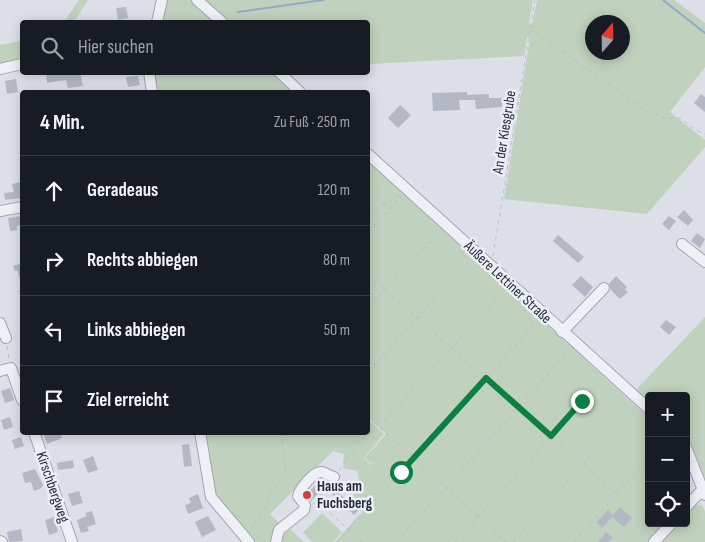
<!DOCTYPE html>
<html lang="de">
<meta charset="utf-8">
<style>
body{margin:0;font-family:"Sofia Sans Condensed",sans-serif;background:#242831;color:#f1f3f6}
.controls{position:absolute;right:15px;bottom:15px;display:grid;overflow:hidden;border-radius:5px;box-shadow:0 2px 12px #0003}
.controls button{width:45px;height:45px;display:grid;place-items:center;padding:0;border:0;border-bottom:1px solid #363941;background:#171b24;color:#f1f3f6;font:25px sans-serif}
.compass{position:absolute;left:585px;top:15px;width:45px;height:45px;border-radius:50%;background:#171b24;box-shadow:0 2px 12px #0003;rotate:20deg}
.stop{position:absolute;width:15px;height:15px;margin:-11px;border:4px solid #0b8043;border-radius:50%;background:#fff}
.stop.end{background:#0b8043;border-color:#fff;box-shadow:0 1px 5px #0008}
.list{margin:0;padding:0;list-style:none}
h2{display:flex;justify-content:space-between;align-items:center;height:65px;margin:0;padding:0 20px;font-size:21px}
h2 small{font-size:16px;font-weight:400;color:#9ea1a6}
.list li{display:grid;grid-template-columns:32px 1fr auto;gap:15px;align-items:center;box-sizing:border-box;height:70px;padding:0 20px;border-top:1px solid #363941}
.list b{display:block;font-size:19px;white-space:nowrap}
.list em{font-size:16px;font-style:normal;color:#9ea1a6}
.icon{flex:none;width:28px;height:28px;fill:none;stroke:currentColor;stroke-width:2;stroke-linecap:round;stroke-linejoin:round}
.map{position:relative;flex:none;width:705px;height:542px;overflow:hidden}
.search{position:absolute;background:#171b24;box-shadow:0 2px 12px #0003;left:20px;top:20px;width:350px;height:55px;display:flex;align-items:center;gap:12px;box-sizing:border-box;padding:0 18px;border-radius:5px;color:#9ea1a6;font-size:19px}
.panel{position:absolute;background:#171b24;box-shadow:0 2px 12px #0003;left:20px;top:90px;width:350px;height:345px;border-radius:5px}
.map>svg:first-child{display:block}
.green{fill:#c0d1bd;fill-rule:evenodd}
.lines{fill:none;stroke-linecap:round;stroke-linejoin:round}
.stream{stroke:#95a8c9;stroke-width:2}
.building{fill:#b3b8c4}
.minor-casing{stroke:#a2a5b1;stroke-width:12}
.path{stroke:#bbbdc5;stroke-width:1;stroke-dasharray:4 4;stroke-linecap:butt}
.minor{stroke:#eff0f5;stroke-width:10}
.route{stroke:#0b8043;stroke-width:6}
.poi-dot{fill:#d23b3e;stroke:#eceef5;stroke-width:2}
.labels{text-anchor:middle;stroke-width:5;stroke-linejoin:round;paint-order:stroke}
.street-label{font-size:15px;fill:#262b3e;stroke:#eceef5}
.poi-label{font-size:15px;font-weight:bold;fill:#262b3e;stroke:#eceef5;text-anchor:start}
</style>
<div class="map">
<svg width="705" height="542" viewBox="0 0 705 542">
<rect width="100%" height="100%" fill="#dcdfe7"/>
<!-- green -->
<path class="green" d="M 79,0 L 88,0 L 74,22 L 64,22 Z
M 163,0 L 194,0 L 218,22 L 157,22 Z
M 198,0 L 533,0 L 529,23 L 532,25 L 537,0 L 674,0 L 705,23 L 705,67 L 670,112 L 705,140 L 705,147 L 647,214 L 504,199 L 530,38 L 527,37 L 524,56 L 368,64 L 368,22 L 224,22 ZM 592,22 L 622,22 L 622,52 L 592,52 Z
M 22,41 L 22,64 L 0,69 L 0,45 Z
M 149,73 L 272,73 L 293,92 L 152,92 Z
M 368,162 L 649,418 L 649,523 L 666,523 L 649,542 L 335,542 L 362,512 L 350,501 L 360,484 L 357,471 L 343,468 L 344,454 L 333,451 L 270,514 L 283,527 L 282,536 L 290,529 L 304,542 L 251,542 L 211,497 L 200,433 L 368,432 L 368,419 L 384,434 L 364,458 L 371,465 L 365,475 L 372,464 L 365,458 L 386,434 L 368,417 Z
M 705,317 L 705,477 L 701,477 L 686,439 L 686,396 L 649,396 L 649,403 L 635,391 Z
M 696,504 L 703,506 L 705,512 L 705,542 L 661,542 L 678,523 L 686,523 L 686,514 Z
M 322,513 L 342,532 L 333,542 L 313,542 L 303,533 Z"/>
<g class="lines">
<!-- stream -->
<path class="stream" d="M 663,0 L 705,33
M 238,12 L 323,0"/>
</g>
<!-- building -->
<path class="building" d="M 126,7 L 128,18 L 118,20 L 116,8 Z
M 46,72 L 80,72 L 83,86 L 68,88 L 66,80 L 47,83 Z
M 138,76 L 140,85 L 128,87 L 126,77 Z
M 16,79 L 18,92 L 7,94 L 5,81 Z
M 467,92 L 467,95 L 489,94 L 489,98 L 502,98 L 502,107 L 476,109 L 475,100 L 459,100 L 460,110 L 433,111 L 432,93 Z
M 701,94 L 705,97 L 705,112 L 694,103 Z
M 400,105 L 411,115 L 398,128 L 388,118 Z
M 21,182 L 22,198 L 5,200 L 4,193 L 14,192 L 12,184 Z
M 684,210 L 693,220 L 688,226 L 677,217 Z
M 22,216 L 22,225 L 17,226 L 17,230 L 10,231 L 8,218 Z
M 669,216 L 676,221 L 669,230 L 662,224 Z
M 697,233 L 705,239 L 700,248 L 691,241 Z
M 558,235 L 584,257 L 578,263 L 553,241 Z
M 22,263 L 22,282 L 21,283 L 17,270 L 15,271 L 13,266 Z
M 581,276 L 593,287 L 585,297 L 572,285 Z
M 616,276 L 627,287 L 625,290 L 628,292 L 620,299 L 611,290 L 609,284 Z
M 666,320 L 676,327 L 669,335 L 660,327 Z
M 10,388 L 14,400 L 5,403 L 1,391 Z
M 10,417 L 13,427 L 4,430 L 1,420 Z
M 43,432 L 60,432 L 62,438 L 47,444 Z
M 21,437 L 24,446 L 15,449 L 12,440 Z
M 189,444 L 192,466 L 184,467 L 182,445 Z
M 93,456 L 98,470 L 88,473 L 83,460 Z
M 73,460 L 74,468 L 58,470 L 57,463 Z
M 35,469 L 43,485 L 41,488 L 34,491 L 31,482 L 25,483 L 22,473 Z
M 321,479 L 328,483 L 311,501 L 306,495 Z
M 329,484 L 358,511 L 354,515 L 326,488 Z
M 79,491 L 83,503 L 72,506 L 68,494 Z
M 198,494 L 203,508 L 188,514 L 185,505 L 191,503 L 189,498 Z
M 620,507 L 632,518 L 624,527 L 612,517 L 602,528 L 596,522 L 608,510 L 613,515 Z
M 92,511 L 96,524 L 87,527 L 89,531 L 81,533 L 77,520 L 87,516 L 85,513 Z
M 208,516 L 216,530 L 202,537 L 195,522 Z
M 54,517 L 58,532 L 49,535 L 45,520 Z
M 21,529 L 23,541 L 9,542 L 7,532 Z
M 606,532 L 613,538 L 609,542 L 598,542 Z"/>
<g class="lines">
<defs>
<path id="minor" d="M 197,0 L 222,22
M 157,22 L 162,0
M 0,69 L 22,64
M 149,72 L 152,92
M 279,72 L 300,92
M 368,154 L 649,409
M 0,211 L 22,207
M 682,244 L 705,262
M 0,323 L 6,338
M 562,332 L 604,288
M 0,371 L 11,368 L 22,400
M 34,432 L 72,542
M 200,432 L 211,497 L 249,542
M 686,447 L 705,495
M 686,507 L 705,487
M 0,541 L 2,542
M 276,542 L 279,530 L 304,510 L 305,505 L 298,496 C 300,489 313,471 322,472 C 325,473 330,476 334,477
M 654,542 L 672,523"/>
</defs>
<!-- minor casing -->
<use href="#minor" class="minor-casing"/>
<!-- path -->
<path class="path" d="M 531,26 L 541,36 L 645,110 L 666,119 L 680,118 L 696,130 L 705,134
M 368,213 L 400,195
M 368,233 L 401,196
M 493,256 L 535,0
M 368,275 L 617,494
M 368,308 L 436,236
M 7,346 L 9,360
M 368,372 L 468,263
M 368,417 L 506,542
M 379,427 L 502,293
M 339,470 L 358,443 L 377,427
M 318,502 L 362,542
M 314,504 L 329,483
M 250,530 L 267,505 L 270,494 L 286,474 L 281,432
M 257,537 L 266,542
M 337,542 L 534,325
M 396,542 L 568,352
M 455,542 L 593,389
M 513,542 L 635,407
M 574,542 L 649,458"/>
<!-- minor -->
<use href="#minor" class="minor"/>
</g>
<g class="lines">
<!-- route -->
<path class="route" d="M 401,472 L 486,378 L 551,436 L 582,401"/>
</g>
<!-- markers -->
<circle class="poi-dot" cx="307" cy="495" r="5"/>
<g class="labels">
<!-- street labels -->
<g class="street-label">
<text transform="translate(504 132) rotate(-81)" y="5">An der Kiesgrube</text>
<text transform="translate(508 282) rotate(43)" y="5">Äußere Lettiner Straße</text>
<text transform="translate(53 487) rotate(71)" y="5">Kirschbergweg</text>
</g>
<!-- poi labels -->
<g class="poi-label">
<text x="317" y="491">Haus am<tspan x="317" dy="17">Fuchsberg</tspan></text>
</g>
</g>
</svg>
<div class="controls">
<button>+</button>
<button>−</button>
<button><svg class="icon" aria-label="locate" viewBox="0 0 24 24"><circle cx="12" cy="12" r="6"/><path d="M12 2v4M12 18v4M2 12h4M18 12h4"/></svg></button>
</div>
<svg class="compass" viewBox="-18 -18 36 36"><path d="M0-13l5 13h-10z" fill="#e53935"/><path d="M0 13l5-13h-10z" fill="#9ea1a6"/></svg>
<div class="stop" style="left:401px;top:472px"></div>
<div class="stop end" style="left:582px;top:401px"></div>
<div class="search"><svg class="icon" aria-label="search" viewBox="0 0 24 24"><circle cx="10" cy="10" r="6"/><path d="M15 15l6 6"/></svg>Hier suchen</div>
<section class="panel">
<h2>4 Min.<small>Zu Fuß · 250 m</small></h2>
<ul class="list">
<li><svg class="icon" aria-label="ahead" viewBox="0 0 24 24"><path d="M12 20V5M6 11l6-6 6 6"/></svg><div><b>Geradeaus</b></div><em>120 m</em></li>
<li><svg class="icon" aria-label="right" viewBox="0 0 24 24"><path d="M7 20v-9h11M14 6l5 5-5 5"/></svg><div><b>Rechts abbiegen</b></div><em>80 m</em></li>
<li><svg class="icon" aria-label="left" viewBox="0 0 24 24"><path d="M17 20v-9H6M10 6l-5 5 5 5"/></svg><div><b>Links abbiegen</b></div><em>50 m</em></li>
<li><svg class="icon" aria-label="arrive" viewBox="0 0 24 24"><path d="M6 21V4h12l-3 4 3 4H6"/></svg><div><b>Ziel erreicht</b></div></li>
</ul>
</section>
</div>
